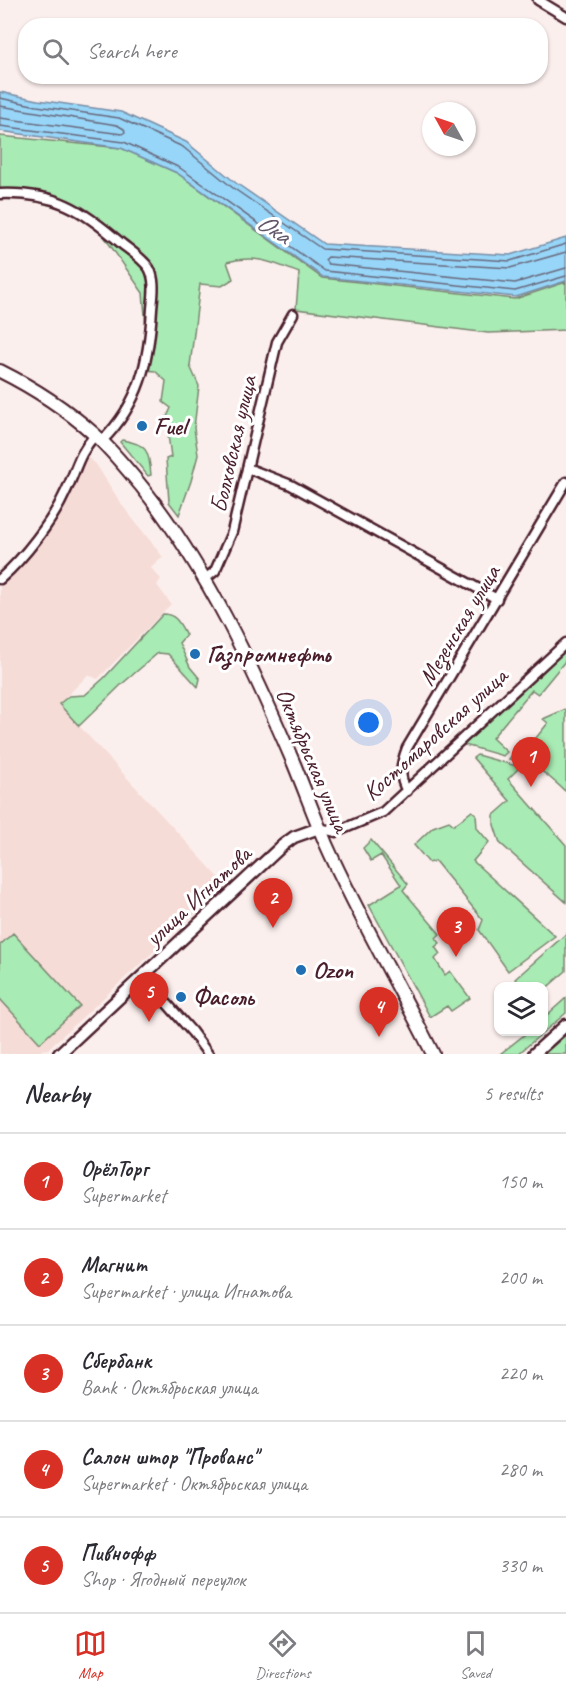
<!DOCTYPE html>
<meta charset="utf-8">
<style>
body{margin:0;font-family:Caveat,sans-serif;background:#f7f7f7;color:#2b2b33}
.controls{position:absolute;right:18px;bottom:18px;display:grid;overflow:hidden;border-radius:12px;box-shadow:0 2px 4px #0004}
.controls button{width:54px;height:54px;display:grid;place-items:center;padding:0;border:0;border-bottom:2px solid #e1e1e2;background:#fff;color:#2b2b33;font:30px sans-serif}
.compass{position:absolute;left:422px;top:102px;width:54px;height:54px;border-radius:50%;background:#fff;box-shadow:0 2px 4px #0004;rotate:310deg}
.you{position:absolute;left:369px;top:723px;width:21px;height:21px;margin:-15px;border:4px solid #fff;border-radius:50%;background:#1a73e8;box-shadow:0 0 0 9px #1a73e833}
.badge{display:grid;place-items:center;width:39px;height:39px;border-radius:50%;background:#d93025;color:#fff;font-size:20px;font-weight:700}
.pin{position:absolute;translate:-50% -50px;filter:drop-shadow(0 2px 3px #0008)}
.pin::after{content:'';position:absolute;top:32px;width:21px;height:18px;background:inherit;clip-path:polygon(0 0,100% 0,50% 100%)}
.list{margin:0;padding:0;list-style:none}
h2{display:flex;justify-content:space-between;align-items:center;height:78px;margin:0;padding:0 24px;font-size:26px}
h2 small{font-size:20px;font-weight:400;color:#7c7c81}
.list li{display:grid;grid-template-columns:39px 1fr auto;gap:18px;align-items:center;box-sizing:border-box;height:96px;padding:0 24px;border-top:2px solid #e1e1e2}
.list b{display:block;font-size:22px;white-space:nowrap}
.list p{margin:0;font-size:20px;white-space:nowrap;color:#7c7c81}
.list em{font-size:20px;font-style:normal;color:#7c7c81}
.icon{flex:none;width:33px;height:33px;fill:none;stroke:currentColor;stroke-width:2;stroke-linecap:round;stroke-linejoin:round}
.map{position:relative;flex:none;width:566px;height:1054px;overflow:hidden}
.search{position:absolute;background:#fff;box-shadow:0 2px 4px #0004;left:18px;right:18px;top:18px;height:66px;display:flex;align-items:center;gap:15px;box-sizing:border-box;padding:0 21px;border-radius:24px;color:#7c7c81;font-size:22px}
.sheet{height:558px;background:#fff}
nav{display:flex;justify-content:space-around;align-items:center;box-sizing:border-box;height:84px;border-top:2px solid #e1e1e2;background:#fff;font-size:16px;color:#7c7c81}
nav a{display:grid;justify-items:center;gap:3px}
nav .on{color:#d93025}
.map>svg:first-child{display:block}
.built{fill:#f6dcd7}
.green{fill:#a9ebb4;stroke:#7a8570;stroke-width:1.5}
.water{fill:#97d6f8;stroke:#788da6;stroke-width:1.5}
.lines{fill:none;stroke-linecap:round;stroke-linejoin:round}
.shore{stroke:#69687d;stroke-width:1.5}
.street-casing{stroke:#4a1f2b;stroke-width:13}
.secondary-casing{stroke:#4a1f2b;stroke-width:15}
.primary-casing{stroke:#4a1f2b;stroke-width:16}
.street{stroke:#fff;stroke-width:8}
.secondary{stroke:#fff;stroke-width:10}
.primary{stroke:#fff;stroke-width:12}
.poi-dot{fill:#1f6fb2;stroke:#fff;stroke-width:2}
.labels{text-anchor:middle;stroke-width:6;stroke-linejoin:round;paint-order:stroke}
.poi-label{font-size:24px;font-weight:bold;fill:#4a1f2b;stroke:#fff;text-anchor:start}
.street-label{font-size:24px;fill:#4a1f2b;stroke:#fff}
.water-label{font-size:26px;font-style:italic;fill:#615668;stroke:#fff}
</style>
<div class="map">
<svg width="566" height="1054" viewBox="0 0 566 1054">
<rect width="100%" height="100%" fill="#fbefed"/>
<filter id="ink" filterUnits="userSpaceOnUse"><feTurbulence type="fractalNoise" baseFrequency=".0167" numOctaves="2"/><feDisplacementMap in="SourceGraphic" scale="12" xChannelSelector="R" yChannelSelector="G"/><feConvolveMatrix kernelMatrix="1 2 1 2 8 2 1 2 1" color-interpolation-filters="sRGB"/></filter>
<g filter="url(#ink)">
<!-- built -->
<path class="built" d="M 86,456 L 96,464 L 122,505 L 163,557 L 151,568 L 161,579 L 157,585 L 171,604 L 98,679 L 88,675 L 59,704 L 226,885 L 47,1050 L 44,1049 L 39,1054 L 0,1054 L 0,584 L 47,532 L 60,513 Z"/>
<!-- green -->
<path class="green" d="M 0,136 L 121,148 L 177,173 L 322,278 L 515,299 L 566,282 L 566,330 L 488,333 L 296,309 L 299,273 C 274,263 255,254 227,262 L 233,279 L 222,286 L 200,284 L 190,366 L 199,386 L 194,428 L 198,455 L 191,481 L 179,515 L 169,502 L 166,459 L 171,457 L 166,419 L 171,408 L 163,402 L 166,381 L 155,371 L 146,370 L 149,360 L 143,293 L 90,216 L 0,192 Z
M 122,440 C 147,444 149,450 151,475 L 148,476 L 120,442 Z
M 163,614 C 176,614 180,624 186,635 L 179,643 L 190,667 L 200,679 L 198,687 L 168,654 L 158,653 L 122,684 L 79,726 L 59,704 L 69,696 L 85,695 L 104,678 Z
M 566,649 L 566,660 L 538,694 L 532,690 L 492,738 L 507,752 L 503,756 L 461,744 Z
M 566,709 L 566,790 L 565,791 C 542,770 539,767 509,759 L 521,744 L 527,749 L 548,723 L 543,719 Z
M 477,755 L 520,767 L 508,779 L 566,845 L 566,902 L 500,843 L 494,825 L 494,815 L 510,801 L 473,758 Z
M 472,811 L 476,814 L 477,828 L 489,842 L 473,861 L 555,936 L 508,971 L 479,930 L 483,920 L 435,861 L 429,863 L 414,845 L 433,827 L 449,821 L 454,825 Z
M 371,840 L 408,884 L 403,890 L 440,934 L 436,938 L 440,943 L 435,947 L 440,954 L 435,959 L 445,975 L 450,971 L 470,998 L 451,1011 L 447,1006 L 430,1017 L 369,905 L 401,885 L 381,855 L 371,861 L 363,848 Z
M 13,933 L 80,1006 L 40,1043 L 0,999 L 0,945 Z
M 566,934 L 566,971 L 544,990 L 544,987 L 521,986 L 515,979 Z
M 566,998 L 566,1013 L 518,1054 L 500,1054 L 528,1032 L 544,1032 L 545,1018 L 544,1011 L 547,1015 Z
M 566,1035 L 566,1054 L 544,1054 Z"/>
<!-- water -->
<path class="water" d="M 0,92 L 38,100 L 121,112 L 186,142 L 236,183 L 324,244 L 510,255 L 566,238 L 566,281 L 516,297 L 323,277 L 177,173 L 121,148 L 0,131 Z"/>
<g class="lines">
<!-- shore -->
<path class="shore" d="M 0,98 L 37,106 L 119,118 L 183,147 L 233,188 L 322,249 L 510,261 L 566,244
M 0,106 L 117,125 L 124,129 L 125,132 L 122,134 L 0,118
M 0,126 L 124,142 L 180,168 L 325,271 L 515,291 L 566,276
M 566,252 L 510,268 L 328,257 L 325,260 L 328,264 L 515,283 L 566,268"/>
<defs>
<path id="street" d="M 538,0 L 566,17
M 0,194 C 55,192 82,209 122,244 C 131,251 143,259 149,268 C 156,280 153,296 152,309 C 149,361 140,403 102,441
M 247,468 L 291,485 L 497,599
M 0,579 C 24,558 52,522 65,493 C 77,469 77,456 95,435
M 205,579 L 215,571 L 232,532 L 277,342 L 293,314
M 407,791 C 398,776 401,764 407,748 L 566,482
M 319,828 L 336,832 L 383,812 L 566,643
M 143,976 L 192,1032 L 208,1054"/>
<path id="secondary" d="M 59,1054 L 283,845 L 294,837 L 319,828
M 534,1054 L 566,1025"/>
<path id="primary" d="M 0,371 C 34,388 65,408 94,434 C 112,450 127,469 142,487 C 208,570 253,668 294,764 C 305,791 315,818 326,844 C 358,916 398,984 433,1054"/>
</defs>
<!-- street casing -->
<use href="#street" class="street-casing"/>
<!-- secondary casing -->
<use href="#secondary" class="secondary-casing"/>
<!-- primary casing -->
<use href="#primary" class="primary-casing"/>
<!-- street -->
<use href="#street" class="street"/>
<!-- secondary -->
<use href="#secondary" class="secondary"/>
<!-- primary -->
<use href="#primary" class="primary"/>
</g>
</g>
<!-- markers -->
<g class="poi-dot">
<circle cx="142" cy="426" r="6"/>
<circle cx="195" cy="654" r="6"/>
<circle cx="301" cy="970" r="6"/>
<circle cx="181" cy="997" r="6"/>
</g>
<g class="labels">
<!-- poi labels -->
<g class="poi-label">
<text x="154" y="434">Fuel</text>
<text x="207" y="662">Газпромнефть</text>
<text x="313" y="978">Ozon</text>
<text x="193" y="1005">Фасоль</text>
</g>
<!-- street labels -->
<g class="street-label">
<text transform="translate(233 444) rotate(-77)" y="8">Болховская улица</text>
<text transform="translate(459 625) rotate(-59)" y="8">Мезенская улица</text>
<text transform="translate(435 734) rotate(-42)" y="8">Костомаровская улица</text>
<text transform="translate(313 760) rotate(67)" y="8">Октябрьская улица</text>
<text transform="translate(198 896) rotate(-43)" y="8">улица Игнатова</text>
</g>
<!-- water labels -->
<g class="water-label">
<text transform="translate(274 228) rotate(33)" y="9">Ока</text>
</g>
</g>
</svg>
<div class="controls">
<button><svg class="icon" aria-label="layers" viewBox="0 0 24 24"><path d="M12 4l9 5-9 5-9-5zM3 14l9 5 9-5"/></svg></button>
</div>
<svg class="compass" viewBox="-18 -18 36 36"><path d="M0-13l5 13h-10z" fill="#e53935"/><path d="M0 13l5-13h-10z" fill="#7c7c81"/></svg>
<div class="you"></div>
<div class="pin badge" style="left:531px;top:787px">1</div>
<div class="pin badge" style="left:273px;top:928px">2</div>
<div class="pin badge" style="left:456px;top:957px">3</div>
<div class="pin badge" style="left:379px;top:1037px">4</div>
<div class="pin badge" style="left:149px;top:1022px">5</div>
<div class="search"><svg class="icon" aria-label="search" viewBox="0 0 24 24"><circle cx="10" cy="10" r="6"/><path d="M15 15l6 6"/></svg>Search here</div>
</div>
<section class="sheet">
<h2>Nearby<small>5 results</small></h2>
<ul class="list">
<li><span class="badge">1</span><div><b>ОрёлТорг</b><p>Supermarket</p></div><em>150 m</em></li>
<li><span class="badge">2</span><div><b>Магнит</b><p>Supermarket · улица Игнатова</p></div><em>200 m</em></li>
<li><span class="badge">3</span><div><b>Сбербанк</b><p>Bank · Октябрьская улица</p></div><em>220 m</em></li>
<li><span class="badge">4</span><div><b>Салон штор &quot;Прованс&quot;</b><p>Supermarket · Октябрьская улица</p></div><em>280 m</em></li>
<li><span class="badge">5</span><div><b>Пивнофф</b><p>Shop · Ягодный переулок</p></div><em>330 m</em></li>
</ul>
</section>
<nav>
<a class="on"><svg class="icon" aria-label="map" viewBox="0 0 24 24"><path d="M3 6l6-2 6 2 6-2v14l-6 2-6-2-6 2zM9 4v14M15 6v14"/></svg>Map</a>
<a><svg class="icon" aria-label="directions" viewBox="0 0 24 24"><path d="M12 3l9 9-9 9-9-9zM9 14v-3h6M13 9l2 2-2 2"/></svg>Directions</a>
<a><svg class="icon" aria-label="saved" viewBox="0 0 24 24"><path d="M7 4h10v16l-5-4-5 4z"/></svg>Saved</a>
</nav>
